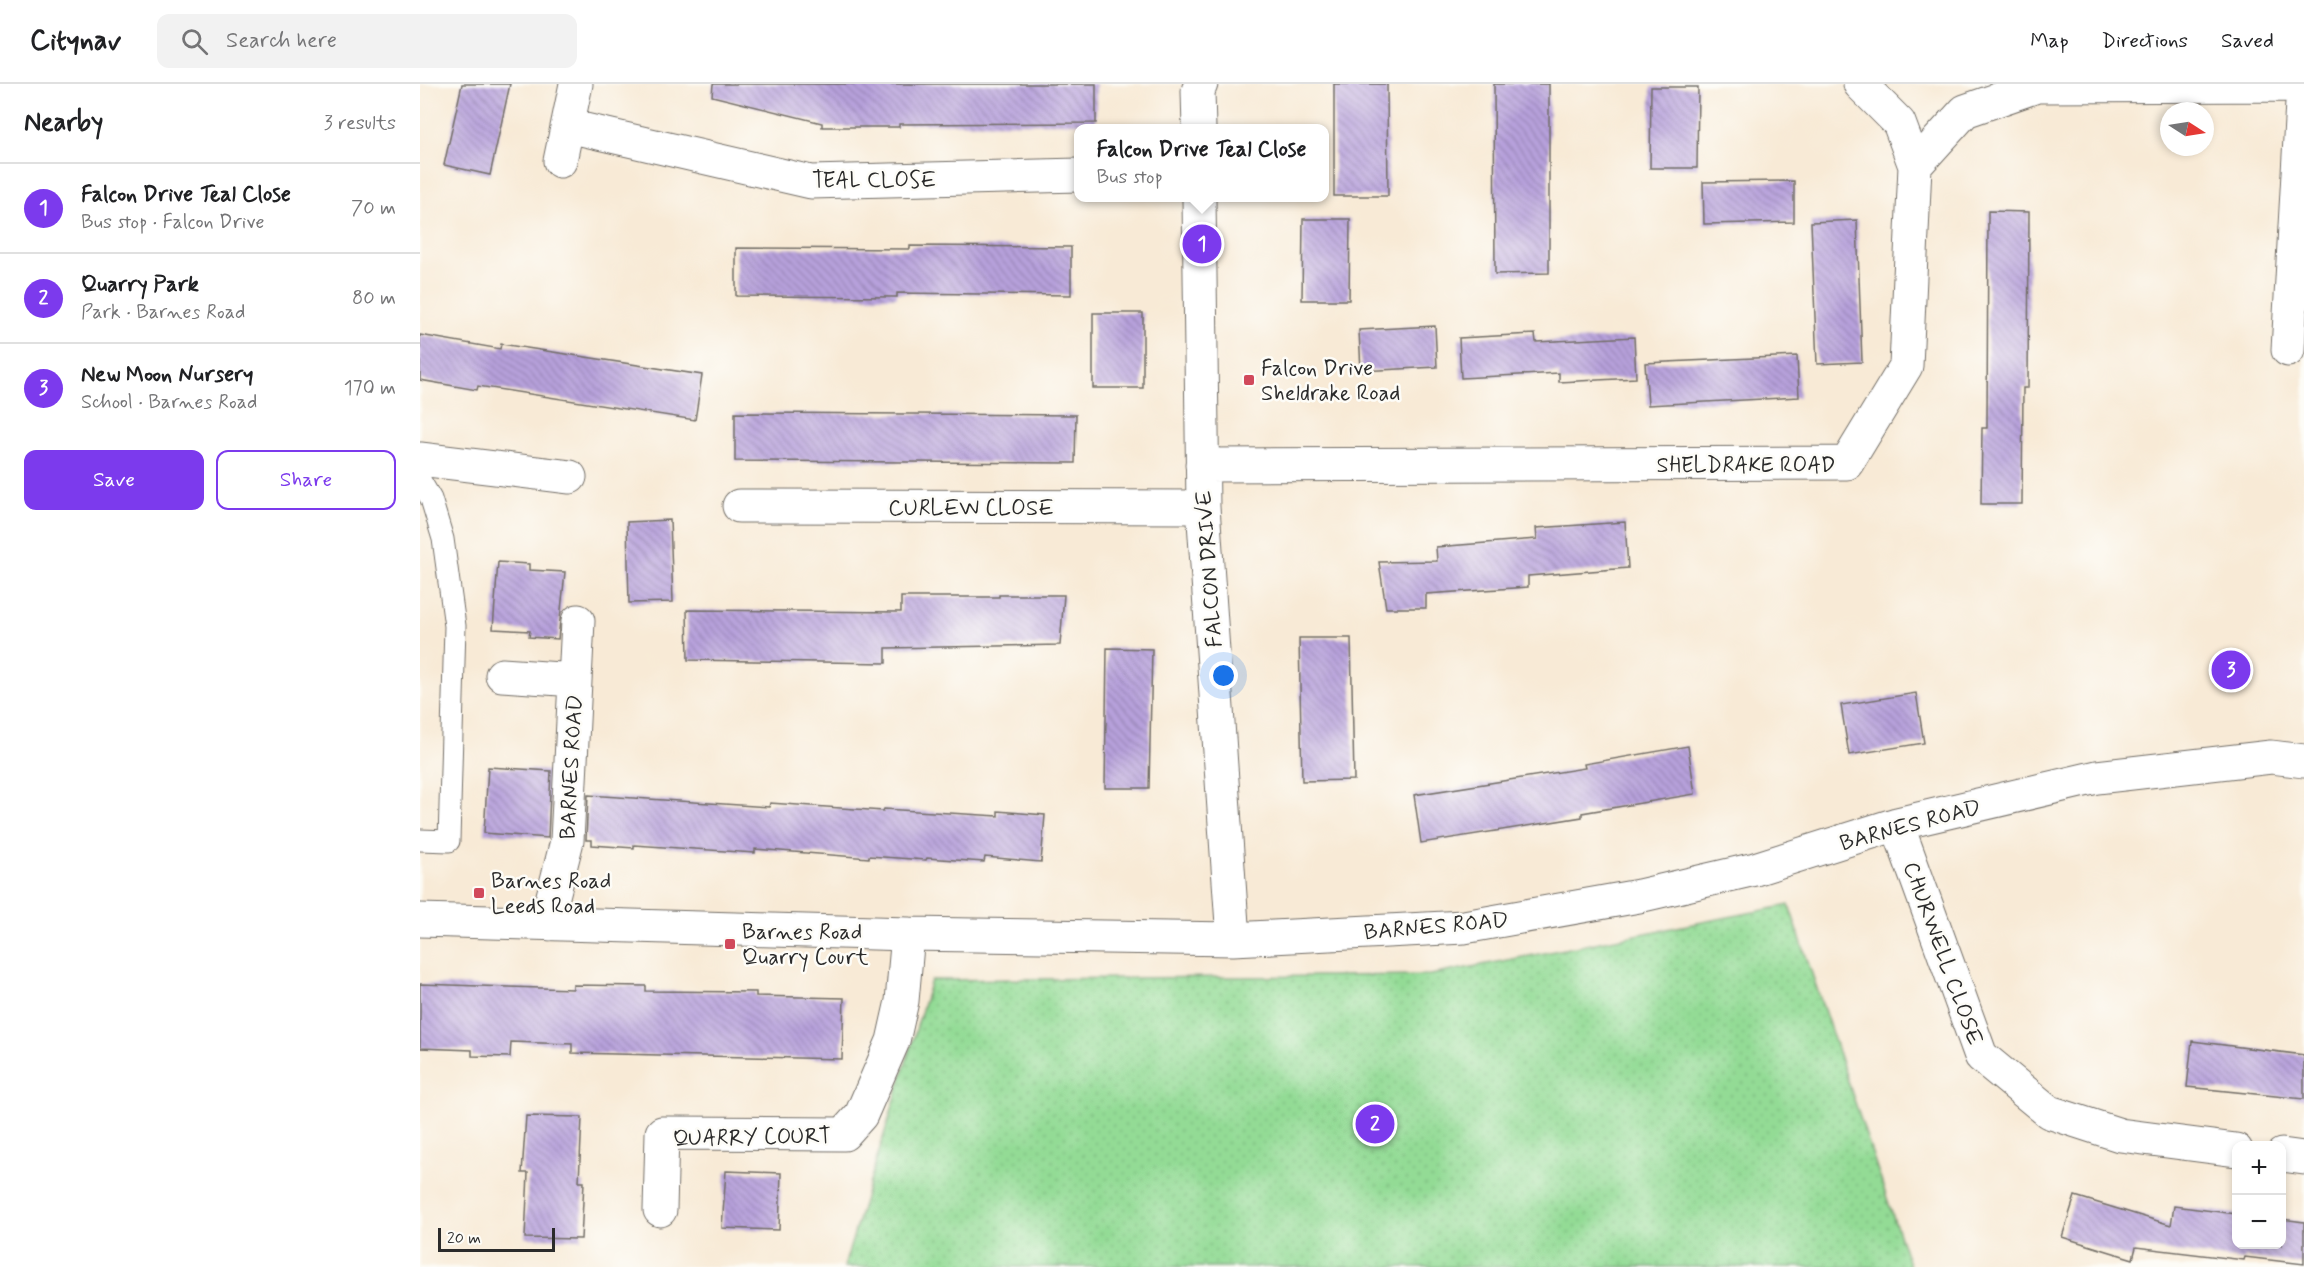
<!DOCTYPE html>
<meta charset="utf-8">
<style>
body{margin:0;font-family:Mynerve,sans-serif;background:#f2f2f2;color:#202124}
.controls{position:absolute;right:18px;bottom:18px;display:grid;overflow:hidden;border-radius:12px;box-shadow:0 3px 9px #0003}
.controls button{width:54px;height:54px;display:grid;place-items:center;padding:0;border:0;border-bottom:2px solid #e0e0e0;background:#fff;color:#202124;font:30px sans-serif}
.compass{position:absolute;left:1740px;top:18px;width:54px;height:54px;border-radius:50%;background:#fff;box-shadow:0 3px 9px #0003;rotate:102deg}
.scale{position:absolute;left:18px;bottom:15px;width:117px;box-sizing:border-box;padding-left:6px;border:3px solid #2b2b2b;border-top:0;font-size:16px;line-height:21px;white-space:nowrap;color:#2b2b2b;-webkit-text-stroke:4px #fdfcf7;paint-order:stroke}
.you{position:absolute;left:804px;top:592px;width:21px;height:21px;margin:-15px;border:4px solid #fff;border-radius:50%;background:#1a73e8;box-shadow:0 0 0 9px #1a73e833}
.badge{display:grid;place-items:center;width:39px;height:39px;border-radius:50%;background:#7c3aed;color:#fff;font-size:20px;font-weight:700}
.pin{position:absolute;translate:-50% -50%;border:3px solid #fff;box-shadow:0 2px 6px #0006}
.popup{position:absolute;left:654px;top:40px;width:255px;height:78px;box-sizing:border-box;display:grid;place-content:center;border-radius:12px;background:#fff;filter:drop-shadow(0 2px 4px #0005);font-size:20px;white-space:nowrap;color:#757577}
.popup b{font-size:22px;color:#202124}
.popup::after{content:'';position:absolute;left:50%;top:100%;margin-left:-12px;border:12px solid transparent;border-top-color:#fff}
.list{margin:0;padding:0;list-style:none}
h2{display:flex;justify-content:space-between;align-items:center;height:78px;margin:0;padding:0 24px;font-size:26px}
h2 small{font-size:20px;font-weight:400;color:#757577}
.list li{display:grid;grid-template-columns:39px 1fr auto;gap:18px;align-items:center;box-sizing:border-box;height:90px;padding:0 24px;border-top:2px solid #e0e0e0}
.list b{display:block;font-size:22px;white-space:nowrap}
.list p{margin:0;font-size:20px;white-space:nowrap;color:#757577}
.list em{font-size:20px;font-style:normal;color:#757577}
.actions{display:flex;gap:12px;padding:18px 24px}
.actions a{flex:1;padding:14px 0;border:2px solid #7c3aed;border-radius:12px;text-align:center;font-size:21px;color:#7c3aed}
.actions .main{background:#7c3aed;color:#fff}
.icon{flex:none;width:33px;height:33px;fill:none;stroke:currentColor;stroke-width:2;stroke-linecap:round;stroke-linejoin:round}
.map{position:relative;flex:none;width:1884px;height:1183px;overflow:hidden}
header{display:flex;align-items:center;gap:36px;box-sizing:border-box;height:84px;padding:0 30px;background:#fff;border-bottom:2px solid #e0e0e0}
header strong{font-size:28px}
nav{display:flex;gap:33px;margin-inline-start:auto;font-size:21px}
.search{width:420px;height:54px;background:#f2f2f2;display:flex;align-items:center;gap:15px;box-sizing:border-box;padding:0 21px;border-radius:12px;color:#757577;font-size:22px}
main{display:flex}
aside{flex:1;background:#fff}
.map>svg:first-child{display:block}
.park{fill:url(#park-dots);stroke:#5f8360;stroke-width:1.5}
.building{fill:url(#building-back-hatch)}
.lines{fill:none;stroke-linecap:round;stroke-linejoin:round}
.service-casing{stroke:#736e67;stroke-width:23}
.minor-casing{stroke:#736e67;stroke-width:35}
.service{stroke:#fff;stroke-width:21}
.minor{stroke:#fff;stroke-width:33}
.poi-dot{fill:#d1495b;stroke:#fdfcf7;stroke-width:2}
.labels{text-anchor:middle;stroke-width:5;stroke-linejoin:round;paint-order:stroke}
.street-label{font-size:22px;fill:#2b2b2b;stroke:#fdfcf7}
.poi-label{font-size:22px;fill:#2b2b2b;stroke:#fdfcf7;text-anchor:start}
</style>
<header>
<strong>Citynav</strong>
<div class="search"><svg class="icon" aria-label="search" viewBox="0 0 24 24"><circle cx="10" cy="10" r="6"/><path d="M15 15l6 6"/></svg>Search here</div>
<nav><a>Map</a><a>Directions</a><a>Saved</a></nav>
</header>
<main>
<aside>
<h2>Nearby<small>3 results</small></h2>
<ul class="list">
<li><span class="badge">1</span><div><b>Falcon Drive Teal Close</b><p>Bus stop · Falcon Drive</p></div><em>70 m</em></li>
<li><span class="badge">2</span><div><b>Quarry Park</b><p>Park · Barnes Road</p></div><em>80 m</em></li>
<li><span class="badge">3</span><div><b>New Moon Nursery</b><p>School · Barnes Road</p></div><em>170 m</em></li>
</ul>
<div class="actions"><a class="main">Save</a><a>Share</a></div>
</aside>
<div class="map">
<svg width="1884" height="1183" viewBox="0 0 1884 1183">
<defs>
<pattern id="park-dots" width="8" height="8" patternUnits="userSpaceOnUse" patternTransform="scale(1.5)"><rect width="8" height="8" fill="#93db95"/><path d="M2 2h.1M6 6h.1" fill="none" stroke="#7fbc81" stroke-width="1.8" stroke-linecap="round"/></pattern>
<pattern id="building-back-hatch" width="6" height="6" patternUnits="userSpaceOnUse" patternTransform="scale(1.5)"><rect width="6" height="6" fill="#b7a1dc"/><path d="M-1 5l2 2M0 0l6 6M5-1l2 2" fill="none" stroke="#9583b3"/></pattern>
</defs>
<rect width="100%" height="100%" fill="#fdfcf7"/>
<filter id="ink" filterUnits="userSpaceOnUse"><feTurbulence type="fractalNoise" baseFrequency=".0167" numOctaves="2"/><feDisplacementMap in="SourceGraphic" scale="12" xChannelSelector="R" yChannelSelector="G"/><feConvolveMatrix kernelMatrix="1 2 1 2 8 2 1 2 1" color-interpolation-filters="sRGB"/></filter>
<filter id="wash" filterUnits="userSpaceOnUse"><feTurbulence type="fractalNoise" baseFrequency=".008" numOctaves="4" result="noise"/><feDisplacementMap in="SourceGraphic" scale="24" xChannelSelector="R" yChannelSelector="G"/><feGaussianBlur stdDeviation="1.35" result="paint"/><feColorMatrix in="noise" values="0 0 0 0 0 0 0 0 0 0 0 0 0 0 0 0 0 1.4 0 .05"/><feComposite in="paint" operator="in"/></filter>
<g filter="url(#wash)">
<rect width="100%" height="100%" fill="#f8ead6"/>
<!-- park -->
<path class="park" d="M 1369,821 L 1490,1183 L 424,1183 L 511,896 L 1011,891 Z"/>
<g id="blocks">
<!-- building -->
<path class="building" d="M 42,0 L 90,0 L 70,91 L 24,81 Z
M 293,0 L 676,0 L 676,39 L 479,40 L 479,43 L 402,43 L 402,39 L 292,12 Z
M 914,0 L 967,0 L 968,112 L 914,112 Z
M 1074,0 L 1129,0 L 1129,189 L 1075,190 Z
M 1231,3 L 1278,3 L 1277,84 L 1230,84 Z
M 1374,97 L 1374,138 L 1284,140 L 1283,98 Z
M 1568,127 L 1609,128 L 1608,304 L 1603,304 L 1602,420 L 1561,420 L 1562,344 L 1567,344 Z
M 883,135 L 930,135 L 929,216 L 882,216 Z
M 1437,136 L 1442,278 L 1397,280 L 1391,138 Z
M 490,162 L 651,163 L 651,211 L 477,209 L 477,213 L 316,212 L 316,164 L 490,165 Z
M 673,229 L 723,229 L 723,304 L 673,304 Z
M 1015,242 L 1017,283 L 941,287 L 939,246 Z
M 1115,250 L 1116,258 L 1214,253 L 1216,294 L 1139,298 L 1139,289 L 1041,294 L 1039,254 Z
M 0,251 L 80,265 L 81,260 L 282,291 L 275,336 L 58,302 L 57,306 L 0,296 Z
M 1377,272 L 1379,313 L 1228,321 L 1225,279 Z
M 315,329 L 656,331 L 655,379 L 315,377 Z
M 250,436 L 253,518 L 209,519 L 207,438 Z
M 1205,438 L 1208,484 L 1108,492 L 1108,503 L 1006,510 L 1006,524 L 966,524 L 959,478 L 1017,477 L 1016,463 L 1117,455 L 1116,444 Z
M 78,478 L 109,480 L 109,486 L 145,488 L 138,555 L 109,553 L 110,547 L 73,545 Z
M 579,511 L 644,511 L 640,561 L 466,564 L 466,579 L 268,576 L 267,526 L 481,528 L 481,513 L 579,513 Z
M 879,554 L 931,554 L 934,696 L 882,697 Z
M 687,564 L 732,565 L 729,704 L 685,704 Z
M 1496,609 L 1504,659 L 1429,671 L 1421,621 Z
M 1268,662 L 1275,710 L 1162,729 L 1162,733 L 1001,759 L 994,711 L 1165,684 L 1164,680 Z
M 68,683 L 131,687 L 128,754 L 64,749 Z
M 168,711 L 349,723 L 350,719 L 463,727 L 464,725 L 578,732 L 578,727 L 625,731 L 621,778 L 565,773 L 564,778 L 507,774 L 506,776 L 449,772 L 449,774 L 335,765 L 335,769 L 214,761 L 214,764 L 172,761 L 172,756 L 166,756 Z
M 0,900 L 153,905 L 153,901 L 226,902 L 226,907 L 336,908 L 336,912 L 424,914 L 422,975 L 152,969 L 152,960 L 91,958 L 90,973 L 52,972 L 52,966 L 0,964 Z
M 1772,957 L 1884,971 L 1884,1015 L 1767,1003 Z
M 106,1032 L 162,1033 L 159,1098 L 164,1098 L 161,1155 L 105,1154 L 108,1089 L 102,1089 Z
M 306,1087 L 361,1089 L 359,1146 L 302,1144 Z
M 1655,1112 L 1751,1141 L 1754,1122 L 1816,1130 L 1816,1161 L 1862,1161 L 1862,1135 L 1884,1138 L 1884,1180 L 1825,1173 L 1824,1176 L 1716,1163 L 1713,1175 L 1642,1153 Z"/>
</g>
</g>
<g filter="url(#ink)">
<use href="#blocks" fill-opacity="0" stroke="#736e67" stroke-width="1.5"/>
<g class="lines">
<defs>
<path id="service" d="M 0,396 L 11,415 L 23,455 L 35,542 L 29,757 L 0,756"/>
<path id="minor" d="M 1440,0 L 1479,39 L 1495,82
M 148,42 L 391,98 L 659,91
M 779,45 L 778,7 L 781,0
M 140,77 L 156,0
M 779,114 L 783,423 L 813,855
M 1868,266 L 1883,1
M 0,375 L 150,393
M 782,381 L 1427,379 L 1486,282 L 1495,82 L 1545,27 L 1617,2 L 1884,1
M 319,422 L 783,423
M 82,591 L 155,596
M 1477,740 L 1561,972 L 1629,1028 L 1700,1051 L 1816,1066
M 0,836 L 488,850 L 813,855 L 1044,843 L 1219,812 L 1335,785 L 1477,740 L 1677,693 L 1851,673 L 1884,677
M 129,840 L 132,816 L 147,757 L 158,537
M 1862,1071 L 1884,1074
M 240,1126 L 242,1049 L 424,1050 L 441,1031 L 473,957 L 482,917 L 488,850"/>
</defs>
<!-- service casing -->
<use href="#service" class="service-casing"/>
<!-- minor casing -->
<use href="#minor" class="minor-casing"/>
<!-- service -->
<use href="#service" class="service"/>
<!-- minor -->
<use href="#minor" class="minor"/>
</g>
</g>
<!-- markers -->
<g class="poi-dot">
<rect x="823" y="290" width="12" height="12" rx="3"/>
<rect x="53" y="803" width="12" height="12" rx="3"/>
<rect x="304" y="854" width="12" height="12" rx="3"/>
</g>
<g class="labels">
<!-- street labels -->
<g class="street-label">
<text x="454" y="103">TEAL CLOSE</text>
<text x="1326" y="388">SHELDRAKE ROAD</text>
<text x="551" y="431">CURLEW CLOSE</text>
<text transform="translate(788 485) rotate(-94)" y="8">FALCON DRIVE</text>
<text transform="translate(150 683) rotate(-87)" y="8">BARNES ROAD</text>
<text transform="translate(1490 740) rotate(-15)" y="8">BARNES ROAD</text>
<text transform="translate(1016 841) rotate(-5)" y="8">BARNES ROAD</text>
<text transform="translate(1524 869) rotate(70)" y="8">CHURWELL CLOSE</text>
<text transform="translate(332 1052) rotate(-1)" y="8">QUARRY COURT</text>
</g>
<!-- poi labels -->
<g class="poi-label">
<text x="841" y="291">Falcon Drive<tspan x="841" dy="25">Sheldrake Road</tspan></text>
<text x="71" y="804">Barnes Road<tspan x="71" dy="25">Leeds Road</tspan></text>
<text x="322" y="855">Barnes Road<tspan x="322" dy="25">Quarry Court</tspan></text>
</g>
</g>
</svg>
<div class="controls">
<button>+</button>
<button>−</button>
</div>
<svg class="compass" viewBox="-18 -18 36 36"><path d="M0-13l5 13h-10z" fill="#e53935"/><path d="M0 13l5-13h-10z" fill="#757577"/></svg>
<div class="scale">20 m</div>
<div class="you"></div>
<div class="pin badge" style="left:782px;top:160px">1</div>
<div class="popup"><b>Falcon Drive Teal Close</b>Bus stop</div>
<div class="pin badge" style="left:955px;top:1040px">2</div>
<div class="pin badge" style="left:1811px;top:586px">3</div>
</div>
</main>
